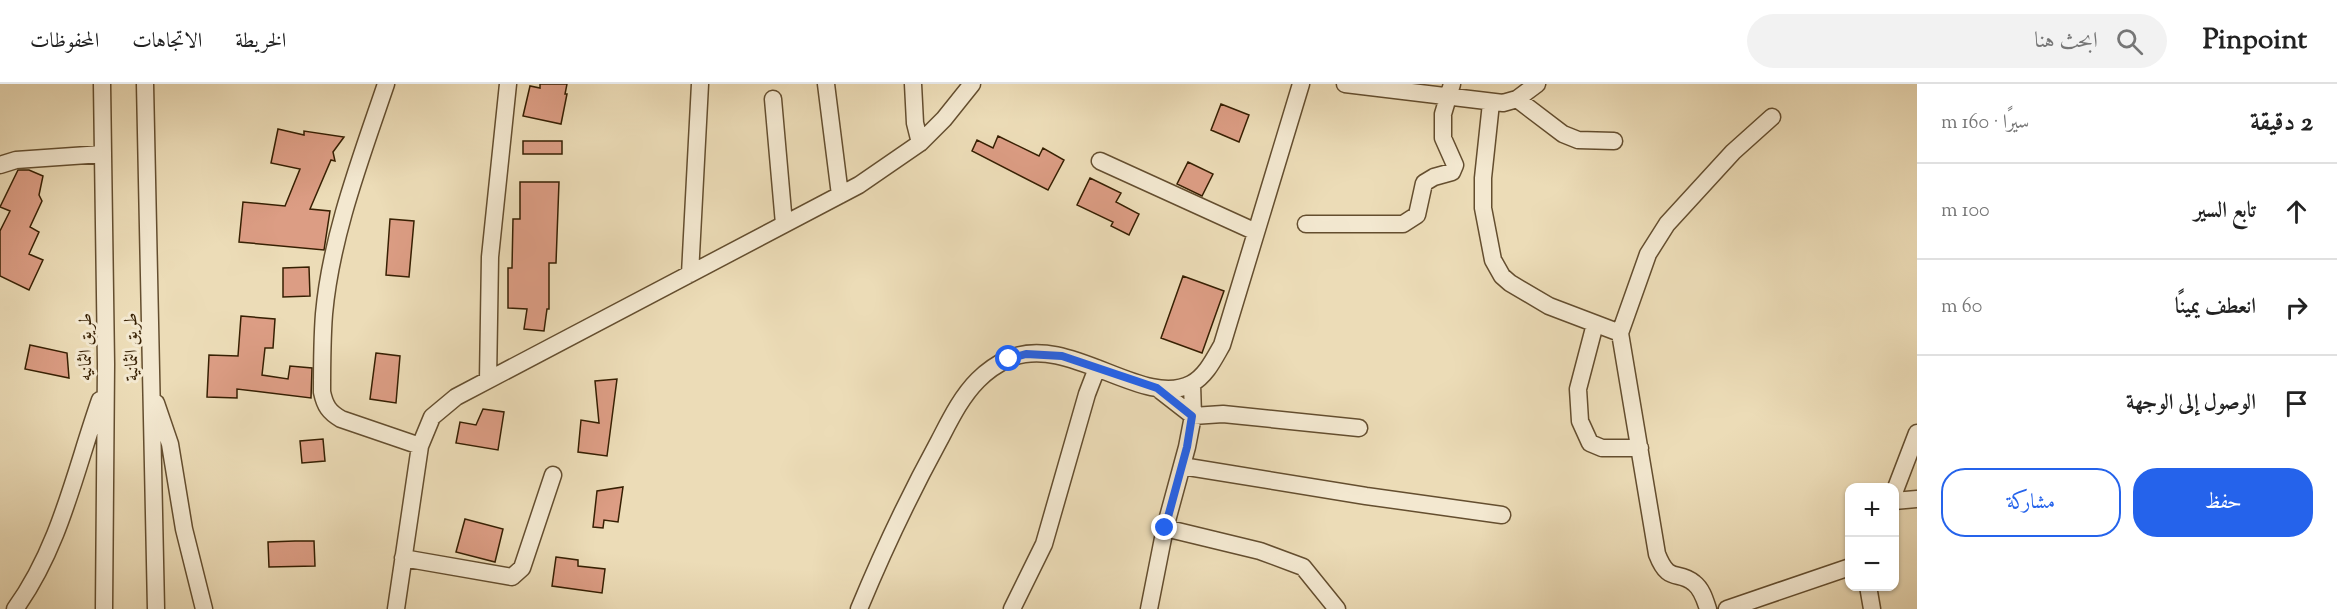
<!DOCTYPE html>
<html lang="ar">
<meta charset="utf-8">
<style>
body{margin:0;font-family:"Sorts Mill Goudy",Amiri,serif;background:#f2f2f2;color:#222;direction:rtl}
.controls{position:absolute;right:18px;bottom:18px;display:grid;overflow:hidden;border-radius:12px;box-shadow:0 2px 4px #0004}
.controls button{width:54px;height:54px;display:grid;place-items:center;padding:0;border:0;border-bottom:2px solid #e0e0e0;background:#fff;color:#222;font:30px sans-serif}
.stop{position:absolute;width:18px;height:18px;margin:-14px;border:4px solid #2563eb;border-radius:50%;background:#fff}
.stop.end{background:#2563eb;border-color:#fff;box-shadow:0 2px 6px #0008}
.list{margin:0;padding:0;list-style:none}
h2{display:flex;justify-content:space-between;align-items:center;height:78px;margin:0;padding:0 24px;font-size:26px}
h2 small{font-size:20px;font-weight:400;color:#767676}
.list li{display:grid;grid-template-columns:39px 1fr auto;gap:18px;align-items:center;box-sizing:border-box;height:96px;padding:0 24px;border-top:2px solid #e0e0e0}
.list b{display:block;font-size:22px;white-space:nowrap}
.list em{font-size:20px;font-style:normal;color:#767676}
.actions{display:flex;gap:12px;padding:18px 24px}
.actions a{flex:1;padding:14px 0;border:2px solid #2563eb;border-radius:24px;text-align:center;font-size:21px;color:#2563eb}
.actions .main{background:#2563eb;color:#fff}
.icon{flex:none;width:33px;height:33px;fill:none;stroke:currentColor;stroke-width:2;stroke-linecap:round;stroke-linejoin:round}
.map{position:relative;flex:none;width:1917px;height:525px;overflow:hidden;direction:ltr}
header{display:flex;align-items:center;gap:36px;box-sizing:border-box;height:84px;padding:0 30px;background:#fff;border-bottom:2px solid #e0e0e0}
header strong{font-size:28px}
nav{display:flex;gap:33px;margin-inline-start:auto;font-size:21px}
.search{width:420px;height:54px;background:#f2f2f2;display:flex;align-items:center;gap:15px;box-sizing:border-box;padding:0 21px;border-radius:33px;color:#767676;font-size:22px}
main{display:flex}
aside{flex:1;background:#fff}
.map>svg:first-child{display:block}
.building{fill:#dc9d84;stroke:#361f02;stroke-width:1.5}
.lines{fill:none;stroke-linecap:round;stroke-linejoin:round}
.minor-casing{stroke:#644e2f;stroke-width:19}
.minor{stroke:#f3e8d0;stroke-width:16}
.route{stroke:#2563eb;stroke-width:8}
.labels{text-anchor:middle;stroke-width:6;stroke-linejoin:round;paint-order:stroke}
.street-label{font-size:18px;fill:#361f02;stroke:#f3e8d0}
</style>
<header>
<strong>Pinpoint</strong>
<div class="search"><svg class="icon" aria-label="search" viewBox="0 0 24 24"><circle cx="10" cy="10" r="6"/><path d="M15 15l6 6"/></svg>ابحث هنا</div>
<nav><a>الخريطة</a><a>الاتجاهات</a><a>المحفوظات</a></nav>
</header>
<main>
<aside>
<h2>2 دقيقة<small>سيرًا · 160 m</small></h2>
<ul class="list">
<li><svg class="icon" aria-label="ahead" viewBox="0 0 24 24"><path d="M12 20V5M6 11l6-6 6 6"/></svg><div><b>تابع السير</b></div><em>100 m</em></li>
<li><svg class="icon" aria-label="right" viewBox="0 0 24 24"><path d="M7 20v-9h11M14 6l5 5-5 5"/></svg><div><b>انعطف يمينًا</b></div><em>60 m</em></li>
<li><svg class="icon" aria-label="arrive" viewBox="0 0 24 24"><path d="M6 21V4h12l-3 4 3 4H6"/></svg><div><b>الوصول إلى الوجهة</b></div></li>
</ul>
<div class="actions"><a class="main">حفظ</a><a>مشاركة</a></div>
</aside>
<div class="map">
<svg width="1917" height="525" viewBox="0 0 1917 525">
<rect width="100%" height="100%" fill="#ecdcb7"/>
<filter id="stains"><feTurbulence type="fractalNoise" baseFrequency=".00333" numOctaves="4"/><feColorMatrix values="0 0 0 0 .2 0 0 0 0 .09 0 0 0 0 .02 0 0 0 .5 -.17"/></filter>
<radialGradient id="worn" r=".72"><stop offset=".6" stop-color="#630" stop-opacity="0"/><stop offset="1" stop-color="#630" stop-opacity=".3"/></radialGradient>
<!-- building -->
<path class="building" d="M 540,0 L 567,0 L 565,10 L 567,10 L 561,40 L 523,32 L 530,2 L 540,4 Z
M 1221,20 L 1249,31 L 1239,58 L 1211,46 Z
M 278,45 L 304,51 L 304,47 L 344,53 L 333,68 L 335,77 L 331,76 L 310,125 L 330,127 L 324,166 L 239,158 L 243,118 L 285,122 L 300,85 L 271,79 Z
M 998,52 L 1039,72 L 1043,64 L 1064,76 L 1048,106 L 972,67 L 977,56 L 993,64 Z
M 523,57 L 562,57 L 562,70 L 523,70 Z
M 1188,78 L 1213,90 L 1202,112 L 1177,100 Z
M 18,86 L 29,86 L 43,92 L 39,111 L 42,117 L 30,143 L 39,148 L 29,170 L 43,176 L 29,206 L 0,192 L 0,147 L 10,127 L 0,123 Z
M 1090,94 L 1121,109 L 1116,118 L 1139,130 L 1129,151 L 1111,142 L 1113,138 L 1077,121 Z
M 520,98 L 559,98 L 556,179 L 549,179 L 549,225 L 547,225 L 544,247 L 524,245 L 527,225 L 508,224 L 508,184 L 512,184 L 513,135 L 520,135 Z
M 390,135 L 414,137 L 409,193 L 386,191 Z
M 309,183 L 310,212 L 283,213 L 283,184 Z
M 1183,192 L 1224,207 L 1202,269 L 1161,254 Z
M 241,232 L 275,235 L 273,264 L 265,264 L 262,291 L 288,295 L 290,282 L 312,284 L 311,314 L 237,305 L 237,314 L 207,313 L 209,271 L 238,272 Z
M 30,261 L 67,269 L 69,294 L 25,285 Z
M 376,269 L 400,272 L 396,319 L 370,315 Z
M 617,295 L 607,372 L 578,368 L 581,336 L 599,339 L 595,297 Z
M 483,325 L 504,328 L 498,366 L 456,359 L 460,338 L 476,341 Z
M 323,355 L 325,377 L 302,379 L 300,357 Z
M 623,403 L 618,438 L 604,436 L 603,444 L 593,443 L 597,407 Z
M 465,435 L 503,445 L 495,478 L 456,468 Z
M 295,457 L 314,457 L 315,482 L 269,483 L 268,458 Z
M 556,473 L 578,476 L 578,482 L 605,485 L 602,509 L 552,502 Z"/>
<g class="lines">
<defs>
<path id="minor" d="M 102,0 L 106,280 L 104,525
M 145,0 L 156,525
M 386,0 C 361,74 331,152 324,230 C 322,256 322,282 322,308 C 325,322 329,328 341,335 L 420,362
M 826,0 L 840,111
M 913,0 L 915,39 L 920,59
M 1345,0 L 1503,19 L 1517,15 L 1537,0
M 773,15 L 784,140
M 1517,15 L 1563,50 L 1578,56 L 1614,57
M 1491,19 L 1483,94 L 1483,124 L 1493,176 L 1502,192 L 1510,199 L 1549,222 L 1620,249
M 1100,77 L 1256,148
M 0,81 L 16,76 L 102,70
M 1306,140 L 1403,140 L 1417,131 L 1424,99 L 1434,93 L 1452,88 L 1455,81 L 1443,54 L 1443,30 L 1452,0
M 690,190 L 700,0
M 1595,240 L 1578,305 L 1580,337 L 1590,359 L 1602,364 L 1640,364
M 488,296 L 490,173 L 508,0
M 1157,304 L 1193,332 L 1223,330 L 1359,344
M 156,319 L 170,360 L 184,445 L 204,525
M 1182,382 L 1366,412 L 1502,431
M 1894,409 L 1917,349
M 1894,417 L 1917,415
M 1165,444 L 1260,467 L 1303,483 L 1337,525
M 403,474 L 512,493 L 522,484 L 553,391
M 1868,502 L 1872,525
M 15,525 C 60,463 75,387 100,316
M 396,525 L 420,362 L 432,333 L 456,313 L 859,101 L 920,59 L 944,35 L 972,0
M 859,525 C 883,467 909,412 939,357 C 950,336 961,313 978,296 C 986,288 997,280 1008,275 C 1068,248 1142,325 1191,300 C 1206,292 1214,275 1222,261 L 1301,0
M 1012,525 L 1044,460 L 1087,310 L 1097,284
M 1149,525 L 1165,444 L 1187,363 L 1193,332 L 1192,300
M 1708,525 C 1705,516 1702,505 1694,499 C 1678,485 1669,501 1657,470 L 1620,249 L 1648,170 L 1667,140 L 1733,68 L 1772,33
M 1727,525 L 1850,483"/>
</defs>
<!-- minor casing -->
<use href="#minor" class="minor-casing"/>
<!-- minor -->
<use href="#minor" class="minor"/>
</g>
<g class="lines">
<!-- route -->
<path class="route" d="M 1009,275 L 1026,270 L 1062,272 L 1157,304 L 1192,332 L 1187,363 L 1165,444"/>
</g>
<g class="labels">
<!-- street labels -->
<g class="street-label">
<text transform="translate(85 263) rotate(-90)" y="6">طريق الثمانيه</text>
<text transform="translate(131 263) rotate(-91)" y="6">طريق الثمانية</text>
</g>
</g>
<rect width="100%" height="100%" filter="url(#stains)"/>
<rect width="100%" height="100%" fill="url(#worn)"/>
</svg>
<div class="controls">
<button>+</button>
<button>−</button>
</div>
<div class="stop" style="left:1009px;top:275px"></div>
<div class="stop end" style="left:1165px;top:444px"></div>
</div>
</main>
